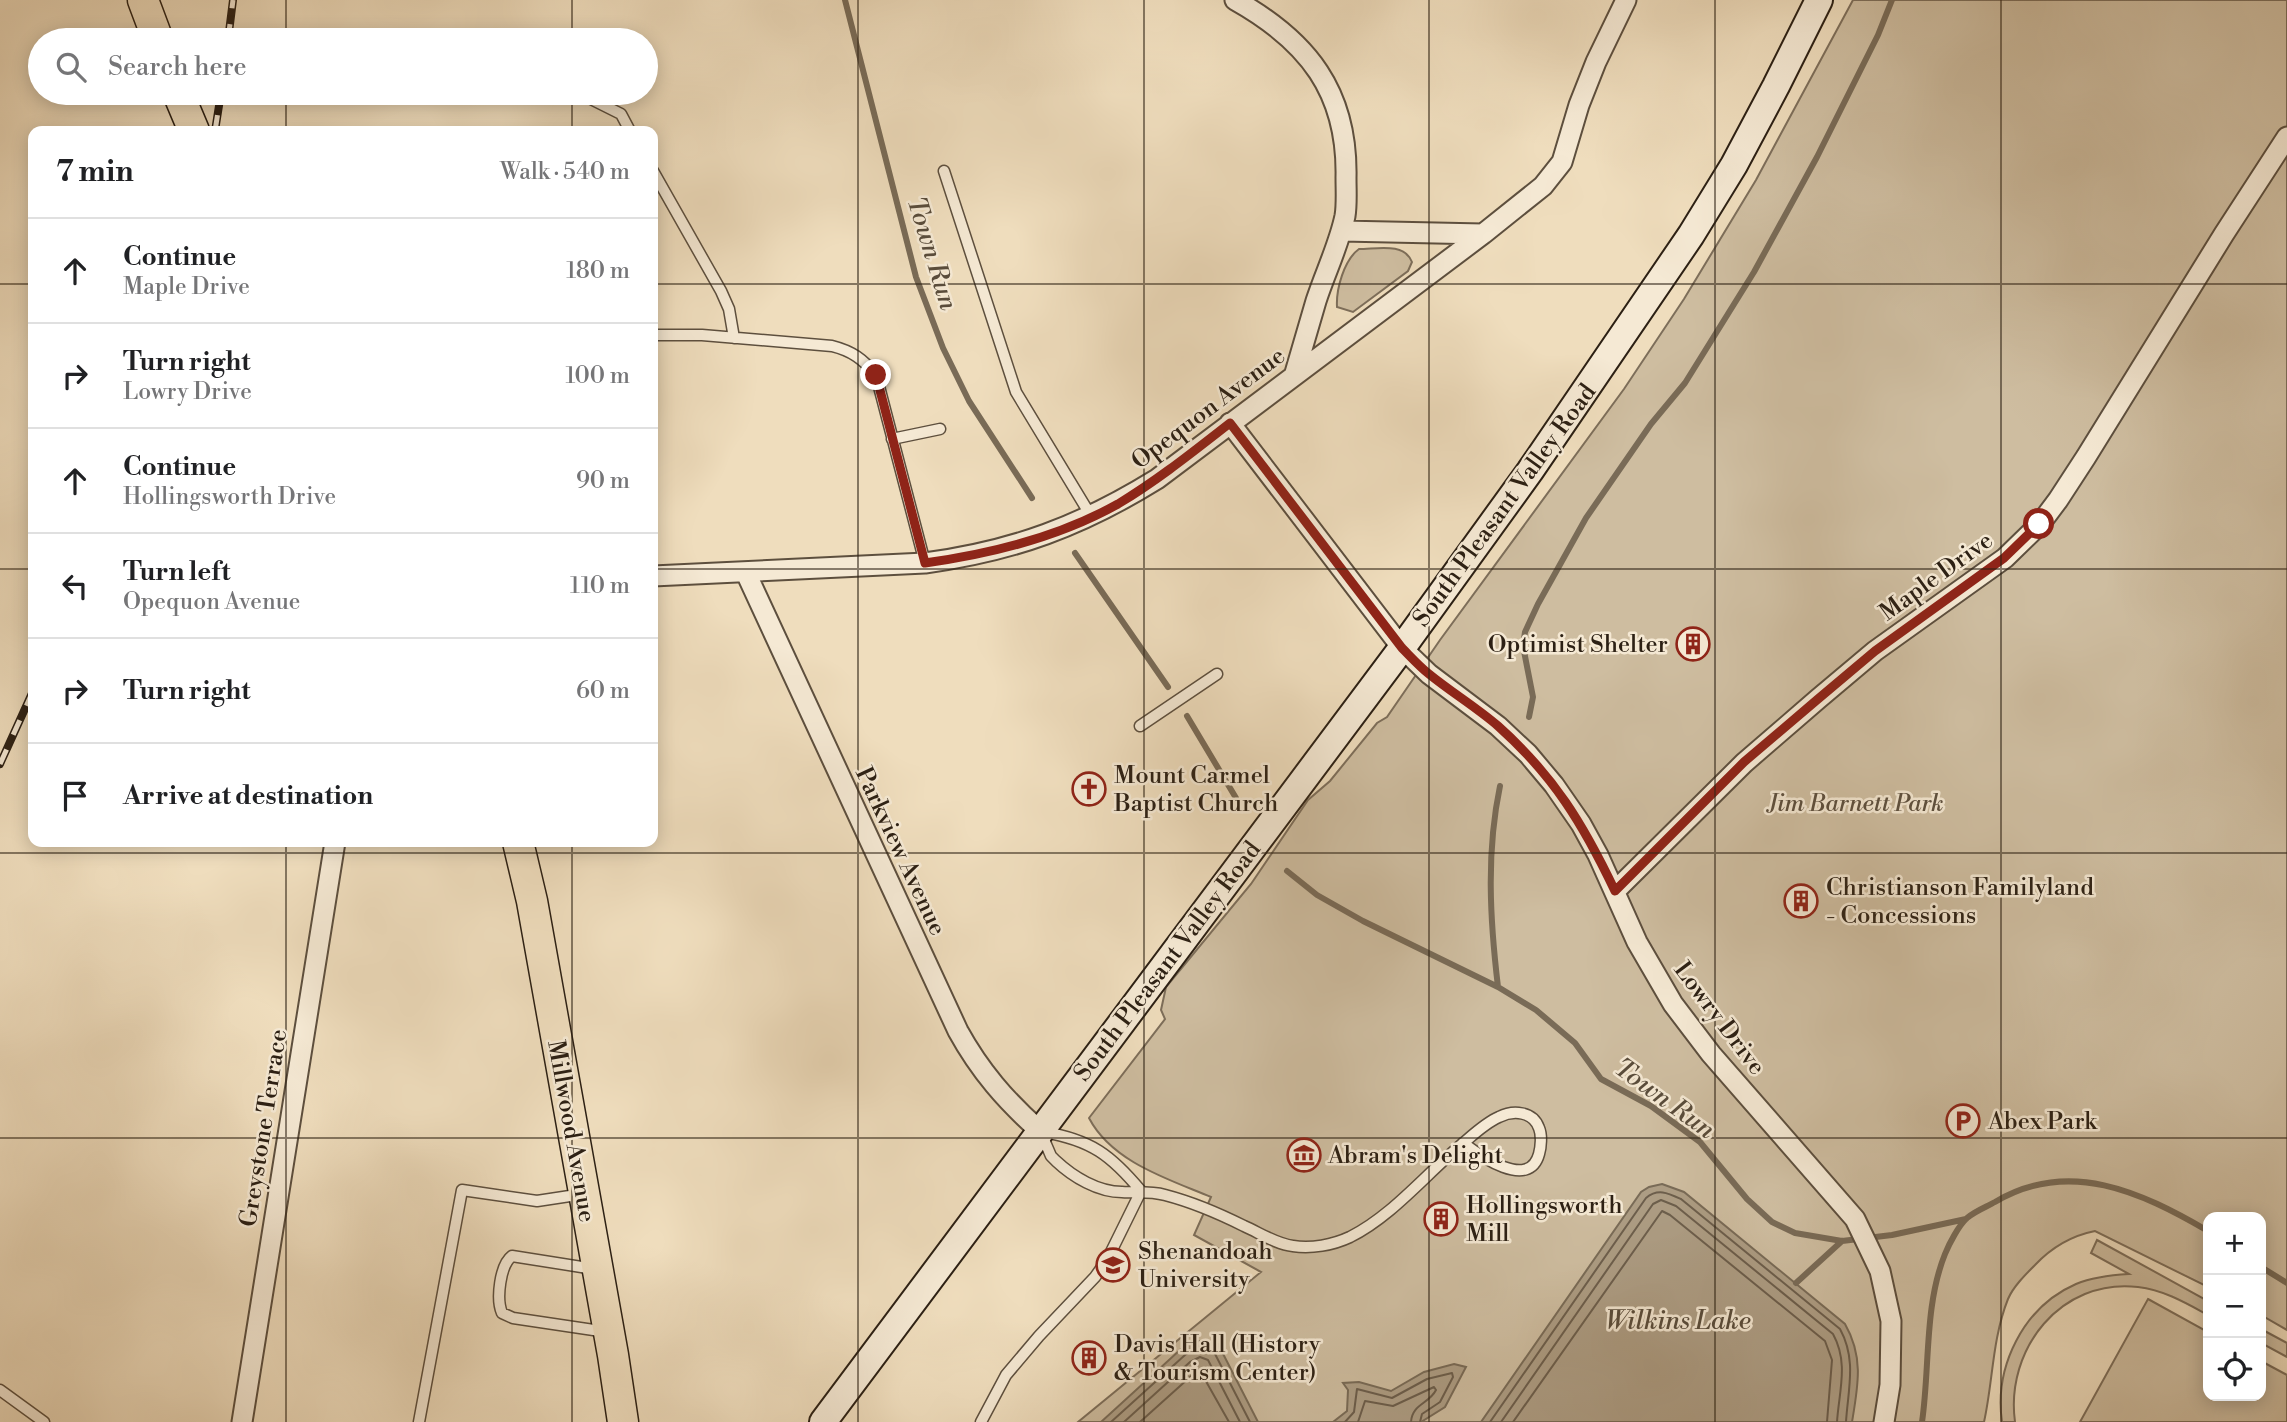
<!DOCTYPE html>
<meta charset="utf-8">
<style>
body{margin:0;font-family:"Libre Bodoni",serif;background:#f6f6f6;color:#202124}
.controls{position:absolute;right:21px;bottom:21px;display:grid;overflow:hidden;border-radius:14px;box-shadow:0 4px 18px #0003}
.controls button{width:63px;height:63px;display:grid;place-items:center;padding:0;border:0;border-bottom:2px solid #e0e0e0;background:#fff;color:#202124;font:35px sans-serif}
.stop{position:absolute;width:21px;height:21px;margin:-16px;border:5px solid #8f2418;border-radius:50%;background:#fff}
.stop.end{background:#8f2418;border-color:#fff;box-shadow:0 2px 7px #0008}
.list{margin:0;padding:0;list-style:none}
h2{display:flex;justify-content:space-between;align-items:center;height:91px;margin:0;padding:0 28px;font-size:30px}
h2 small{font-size:23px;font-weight:400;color:#757577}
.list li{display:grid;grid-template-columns:46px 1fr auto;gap:21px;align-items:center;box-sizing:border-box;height:105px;padding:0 28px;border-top:2px solid #e0e0e0}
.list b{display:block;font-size:26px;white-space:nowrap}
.list p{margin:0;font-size:23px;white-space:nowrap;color:#757577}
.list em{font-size:23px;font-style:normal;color:#757577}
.icon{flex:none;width:38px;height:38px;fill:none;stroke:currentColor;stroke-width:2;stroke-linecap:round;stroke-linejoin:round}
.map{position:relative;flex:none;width:2287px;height:1422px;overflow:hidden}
.search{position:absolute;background:#fff;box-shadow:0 4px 18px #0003;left:28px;top:28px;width:630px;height:77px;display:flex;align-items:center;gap:18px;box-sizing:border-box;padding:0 24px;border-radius:38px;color:#757577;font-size:26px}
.panel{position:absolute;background:#fff;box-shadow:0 4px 18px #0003;left:28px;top:126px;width:630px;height:721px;border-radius:14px}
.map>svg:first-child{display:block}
.green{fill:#cebda0;stroke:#7d6e5a;stroke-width:2}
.water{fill:#ad9d84;stroke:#796b57;stroke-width:2}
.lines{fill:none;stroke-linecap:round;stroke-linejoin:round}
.shore{stroke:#6c5e4c;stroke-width:2}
.stream{stroke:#796b57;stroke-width:6}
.service-casing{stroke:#5d4f3e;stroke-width:13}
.minor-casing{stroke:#5d4f3e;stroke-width:23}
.secondary-casing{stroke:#2c2014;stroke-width:30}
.primary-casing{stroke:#2c2014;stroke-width:33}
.service{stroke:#f5e9d4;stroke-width:10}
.minor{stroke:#f5e9d4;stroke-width:19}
.secondary{stroke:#f5e9d4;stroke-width:26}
.primary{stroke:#efddbd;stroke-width:30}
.rail-casing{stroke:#2c2014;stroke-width:8}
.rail{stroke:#f5e9d4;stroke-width:5;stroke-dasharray:16;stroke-linecap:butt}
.route{stroke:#8f2418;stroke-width:9}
.grid{fill:none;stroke:#2c2014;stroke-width:2;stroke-opacity:0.55}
.labels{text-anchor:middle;stroke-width:5;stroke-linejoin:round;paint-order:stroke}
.street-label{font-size:24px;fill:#2c2014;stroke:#f5e9d4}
.poi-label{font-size:24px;fill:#2c2014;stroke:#f5e9d4;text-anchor:start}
.park-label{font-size:24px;font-style:italic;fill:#5d4f3e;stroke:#f5e9d4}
.water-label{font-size:26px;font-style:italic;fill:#594c3b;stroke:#f5e9d4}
</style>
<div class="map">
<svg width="2287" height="1422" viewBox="0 0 2287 1422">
<rect width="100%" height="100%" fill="#efddbd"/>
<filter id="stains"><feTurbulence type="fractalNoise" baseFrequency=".00286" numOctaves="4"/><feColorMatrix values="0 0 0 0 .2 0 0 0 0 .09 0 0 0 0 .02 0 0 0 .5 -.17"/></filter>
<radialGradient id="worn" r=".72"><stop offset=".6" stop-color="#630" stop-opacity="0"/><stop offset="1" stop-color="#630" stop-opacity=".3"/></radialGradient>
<!-- green -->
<path class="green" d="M 1853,0 L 2287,0 L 2287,1330 L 2261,1315 L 2261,1217 L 2208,1217 L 2208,1287 L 2095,1231 C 2070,1236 2052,1247 2035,1265 C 2025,1275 2013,1287 2008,1299 C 1992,1339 1993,1382 1984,1422 L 1078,1422 L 1261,1272 L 1194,1235 L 1211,1197 C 1168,1179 1112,1162 1089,1118 L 1165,1019 L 1161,1010 L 1166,987 L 1251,884 L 1308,800 L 1330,781 L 1377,723 L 1387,717 L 1440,640 L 1624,389 L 1684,299 L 1756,180 Z
M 1359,249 C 1377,249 1404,242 1412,262 L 1408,271 L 1353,312 L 1337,307 C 1336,289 1344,260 1359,249 Z
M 2097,1240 L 2208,1301 L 2208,1315 C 2186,1303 2164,1290 2138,1287 C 2061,1278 2005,1349 2015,1422 L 2002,1422 C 1994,1367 2023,1307 2076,1284 C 2093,1277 2111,1275 2129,1274 L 2091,1253 Z
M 2148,1299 L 2208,1332 L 2208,1396 L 2261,1396 L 2261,1361 L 2287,1375 L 2287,1422 L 2080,1422 Z
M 2261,1329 L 2287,1343 L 2287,1357 L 2261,1343 Z"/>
<!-- water -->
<path class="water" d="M 1662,1184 L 1684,1192 L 1845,1324 C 1864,1357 1858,1386 1852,1422 L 1481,1422 L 1641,1192 L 1649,1187 Z
M 1201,1341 L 1218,1344 L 1258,1422 L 1101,1422 L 1181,1349 L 1192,1342 Z
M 1454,1364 L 1466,1367 L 1445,1407 L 1421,1422 L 1333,1422 L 1347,1411 L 1348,1390 L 1343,1383 L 1359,1382 L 1391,1391 L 1424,1372 Z"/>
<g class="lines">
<!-- shore -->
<path class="shore" d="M 1111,1422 L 1185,1355 L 1196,1348 L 1214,1352 L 1250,1422
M 1124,1422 L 1190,1362 L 1200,1357 L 1208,1360 L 1240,1422
M 1140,1422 L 1199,1369 L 1229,1422
M 1345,1422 L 1354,1412 L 1357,1389 L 1392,1398 L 1427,1379 L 1452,1373 L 1453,1377 L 1440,1402 L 1422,1414 L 1420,1422
M 1358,1422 L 1365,1401 L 1393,1406 L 1434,1387 L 1436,1390 C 1429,1404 1412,1404 1411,1422
M 1490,1422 L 1646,1198 C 1658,1188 1668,1193 1681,1199 L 1840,1329 C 1857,1360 1848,1389 1846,1422
M 1501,1422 L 1653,1204 L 1661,1200 L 1676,1206 L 1833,1334 C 1849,1363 1839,1391 1837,1422
M 1513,1422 L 1662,1211 L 1670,1215 L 1825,1341 L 1832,1360 L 1827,1422"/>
<!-- stream -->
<path class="stream" d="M 845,0 L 916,277 L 943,348 L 969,401 L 1032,498
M 1075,553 L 1168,687
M 1187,716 L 1236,798
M 1529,717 L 1533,697 L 1523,646 L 1525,632 L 1538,604 L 1586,518 L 1651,424 L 1685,383 L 1754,272 L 1817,157 L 1878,35 L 1892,0
M 1287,871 L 1317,895 L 1363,921 L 1498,987 L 1536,1010 L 1575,1043 L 1601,1079 L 1651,1106 L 1700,1142 L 1747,1199 L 1772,1222 L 1795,1233 L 1842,1241 L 1892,1235 L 1966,1219
M 1498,987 C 1490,920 1486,853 1500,786
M 2261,1267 L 2287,1283
M 1796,1283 L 1842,1241
M 1922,1422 C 1930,1368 1924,1306 1945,1254 C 1949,1244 1959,1225 1967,1218 C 1975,1211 1986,1207 1995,1202 C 2069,1158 2141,1192 2208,1231"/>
<defs>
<path id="service" d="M 585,96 L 621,114 L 630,131
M 653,171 L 721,291 L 729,309 L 734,338
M 944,171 L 1016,392 L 1091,516
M 653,335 L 702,335 L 832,346 C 852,351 863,359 876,375 L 925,563
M 892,439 L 940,429
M 1140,726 L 1217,674
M 1044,1132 C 1091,1140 1111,1155 1141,1191
M 1042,1135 L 1051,1156 L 1056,1161 C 1073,1177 1098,1192 1122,1192 C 1137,1193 1150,1191 1165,1195 C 1192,1202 1218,1213 1244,1226 C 1260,1233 1276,1244 1293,1246 C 1311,1249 1333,1245 1350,1237 C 1392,1216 1425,1175 1461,1145 C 1473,1135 1485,1123 1499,1117 C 1513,1110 1533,1111 1539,1128 C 1542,1135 1541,1147 1539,1154 C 1529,1191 1479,1155 1463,1143
M 594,1269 L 512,1256 C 500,1265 496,1299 502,1313 L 513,1318 L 607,1332
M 0,1390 L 44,1422
M 419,1422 L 462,1190 L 537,1201 L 583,1194
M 981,1422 L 1006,1375 L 1039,1336 L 1095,1277 L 1107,1260 L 1141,1191"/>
<path id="minor" d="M 1235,0 C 1308,41 1348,92 1346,178 C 1346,191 1347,204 1345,216 C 1339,245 1325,273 1316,301 C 1309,325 1302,349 1295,373
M 1342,231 L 1483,234
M 1230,423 L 1402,648 L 1429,674 L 1498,726 L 1528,754 L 1554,785 L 1581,824 L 1598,855 L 1637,942 L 1673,1004 L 1711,1054 L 1855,1219 L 1880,1271 L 1891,1321 L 1890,1385 L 1884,1422
M 746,573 L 958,1031 C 980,1071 1006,1101 1040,1131
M 653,576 L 925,563 C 1014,551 1081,526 1157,479 L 1483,234 L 1543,186 L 1562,162 L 1579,105 L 1596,62 L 1626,0
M 1615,891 L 1744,763 L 1818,699 L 1875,651 L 2005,558 L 2040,524 L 2058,500 L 2086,457 L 2224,234 L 2287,137
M 242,1422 L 335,842"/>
<path id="secondary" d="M 823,1422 L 1402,648 L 1530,471 L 1691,235 L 1734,165 L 1776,86 L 1819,0"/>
<path id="primary" d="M 143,0 L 158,40
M 178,93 L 194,131
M 518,842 L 532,901 L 613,1355 L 623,1422"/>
</defs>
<!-- service casing -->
<use href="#service" class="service-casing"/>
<!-- minor casing -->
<use href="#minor" class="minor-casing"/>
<!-- secondary casing -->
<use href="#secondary" class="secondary-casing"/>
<!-- primary casing -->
<use href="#primary" class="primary-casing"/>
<!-- service -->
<use href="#service" class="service"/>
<!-- minor -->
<use href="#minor" class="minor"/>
<!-- secondary -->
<use href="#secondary" class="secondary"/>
<!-- primary -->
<use href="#primary" class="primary"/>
<defs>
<path id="rail" d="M 228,40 L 233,0
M 215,131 L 221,93
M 0,764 L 33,691"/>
</defs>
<!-- rail casing -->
<use href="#rail" class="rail-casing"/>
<!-- rail -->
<use href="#rail" class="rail"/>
</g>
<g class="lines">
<!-- route -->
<path class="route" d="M 876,375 L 925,563 C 991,554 1059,537 1118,504 C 1158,480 1194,451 1230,423 L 1402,648 C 1411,657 1419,666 1429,674 C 1451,692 1476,707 1498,726 C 1554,776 1583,824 1615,891 L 1744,762 L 1818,699 L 1875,651 L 2004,558 L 2039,524"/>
</g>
<!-- grid -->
<path class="grid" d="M 286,0 L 286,40M 572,0 L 572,40M 858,0 L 858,1422M 1144,0 L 1144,1422M 1429,0 L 1429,1422M 1715,0 L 1715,1422M 2001,0 L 2001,1422M 286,93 L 286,131M 572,93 L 572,131M 0,284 L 33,284M 653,284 L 2287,284M 0,569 L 33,569M 653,569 L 2287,569M 286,842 L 286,1422M 572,842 L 572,1422M 0,853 L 2287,853M 0,1138 L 2287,1138"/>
<!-- icons -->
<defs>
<symbol id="building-ring" viewBox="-11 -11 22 22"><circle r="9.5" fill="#f5e9d4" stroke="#8f2418" stroke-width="1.5"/><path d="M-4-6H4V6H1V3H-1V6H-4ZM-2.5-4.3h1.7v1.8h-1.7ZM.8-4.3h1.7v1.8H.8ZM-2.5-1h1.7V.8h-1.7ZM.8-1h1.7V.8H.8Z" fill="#8f2418"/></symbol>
<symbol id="church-ring" viewBox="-11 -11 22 22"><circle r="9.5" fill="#f5e9d4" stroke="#8f2418" stroke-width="1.5"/><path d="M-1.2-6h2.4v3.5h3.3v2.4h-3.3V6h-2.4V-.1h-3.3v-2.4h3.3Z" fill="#8f2418"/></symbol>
<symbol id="parking-ring" viewBox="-11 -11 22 22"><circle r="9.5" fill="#f5e9d4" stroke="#8f2418" stroke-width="1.5"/><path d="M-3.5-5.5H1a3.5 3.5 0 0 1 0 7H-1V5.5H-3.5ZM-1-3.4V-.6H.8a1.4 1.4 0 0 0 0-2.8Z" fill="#8f2418"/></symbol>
<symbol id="museum-ring" viewBox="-11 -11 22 22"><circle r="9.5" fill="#f5e9d4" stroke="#8f2418" stroke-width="1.5"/><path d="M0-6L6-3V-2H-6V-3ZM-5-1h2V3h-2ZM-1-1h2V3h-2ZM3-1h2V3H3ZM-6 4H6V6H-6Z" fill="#8f2418"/></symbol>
<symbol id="university-ring" viewBox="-11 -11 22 22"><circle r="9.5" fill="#f5e9d4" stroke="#8f2418" stroke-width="1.5"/><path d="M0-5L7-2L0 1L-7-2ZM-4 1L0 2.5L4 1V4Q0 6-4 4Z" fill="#8f2418"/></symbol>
</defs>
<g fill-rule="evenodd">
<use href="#building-ring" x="1674" y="625" width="38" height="38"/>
<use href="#church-ring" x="1070" y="770" width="38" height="38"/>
<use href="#building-ring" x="1782" y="882" width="38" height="38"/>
<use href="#parking-ring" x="1944" y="1102" width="38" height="38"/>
<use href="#museum-ring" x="1285" y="1136" width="38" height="38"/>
<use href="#building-ring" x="1422" y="1200" width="38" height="38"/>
<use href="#university-ring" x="1094" y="1246" width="38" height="38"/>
<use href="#building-ring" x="1070" y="1339" width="38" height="38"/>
</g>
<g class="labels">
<!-- street labels -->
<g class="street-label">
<text transform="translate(1208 408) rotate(-37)" y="8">Opequon Avenue</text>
<text transform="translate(1504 505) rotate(-54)" y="8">South Pleasant Valley Road</text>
<text transform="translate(1936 576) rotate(-36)" y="8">Maple Drive</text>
<text transform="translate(901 851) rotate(65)" y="8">Parkview Avenue</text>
<text transform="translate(1167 961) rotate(-53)" y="8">South Pleasant Valley Road</text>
<text transform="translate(1720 1018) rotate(53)" y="8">Lowry Drive</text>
<text transform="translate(263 1128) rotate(-81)" y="8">Greystone Terrace</text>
<text transform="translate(572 1131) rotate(80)" y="8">Millwood Avenue</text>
</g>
<!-- poi labels -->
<g class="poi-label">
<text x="1668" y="652" text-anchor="end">Optimist Shelter</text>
<text x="1114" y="783">Mount Carmel<tspan x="1114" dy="28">Baptist Church</tspan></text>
<text x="1826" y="895">Christianson Familyland<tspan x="1826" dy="28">- Concessions</tspan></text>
<text x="1988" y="1129">Abex Park</text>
<text x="1328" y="1163">Abram's Delight</text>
<text x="1466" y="1213">Hollingsworth<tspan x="1466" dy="28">Mill</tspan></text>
<text x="1138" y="1259">Shenandoah<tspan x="1138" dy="28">University</tspan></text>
<text x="1114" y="1352">Davis Hall (History<tspan x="1114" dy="28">&amp; Tourism Center)</tspan></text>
</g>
<!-- park labels -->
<g class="park-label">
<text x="1856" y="811">Jim Barnett Park</text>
</g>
<!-- water labels -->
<g class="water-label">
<text transform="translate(933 253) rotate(73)" y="9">Town Run</text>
<text transform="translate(1665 1098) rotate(36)" y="9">Town Run</text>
<text x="1678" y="1329">Wilkins Lake</text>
</g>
</g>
<rect width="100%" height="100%" filter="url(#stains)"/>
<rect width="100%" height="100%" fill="url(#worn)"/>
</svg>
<div class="controls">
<button>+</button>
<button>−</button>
<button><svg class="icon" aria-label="locate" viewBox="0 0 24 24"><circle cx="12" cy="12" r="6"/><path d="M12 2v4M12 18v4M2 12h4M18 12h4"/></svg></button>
</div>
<div class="stop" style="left:2039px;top:524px"></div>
<div class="stop end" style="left:876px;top:375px"></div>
<div class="search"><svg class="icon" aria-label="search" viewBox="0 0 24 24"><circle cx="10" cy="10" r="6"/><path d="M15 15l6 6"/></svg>Search here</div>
<section class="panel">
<h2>7 min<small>Walk · 540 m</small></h2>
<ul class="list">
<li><svg class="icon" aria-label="ahead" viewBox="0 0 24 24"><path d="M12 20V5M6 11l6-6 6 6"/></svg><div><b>Continue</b><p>Maple Drive</p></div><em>180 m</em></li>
<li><svg class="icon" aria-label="right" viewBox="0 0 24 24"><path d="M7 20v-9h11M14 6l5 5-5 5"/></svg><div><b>Turn right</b><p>Lowry Drive</p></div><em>100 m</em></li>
<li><svg class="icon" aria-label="ahead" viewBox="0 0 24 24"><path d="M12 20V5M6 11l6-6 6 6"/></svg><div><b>Continue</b><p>Hollingsworth Drive</p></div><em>90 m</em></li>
<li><svg class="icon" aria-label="left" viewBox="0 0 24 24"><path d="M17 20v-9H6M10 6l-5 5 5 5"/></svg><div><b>Turn left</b><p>Opequon Avenue</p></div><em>110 m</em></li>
<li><svg class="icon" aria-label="right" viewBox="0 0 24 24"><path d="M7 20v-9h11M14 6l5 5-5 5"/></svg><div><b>Turn right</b></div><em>60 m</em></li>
<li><svg class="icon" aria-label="arrive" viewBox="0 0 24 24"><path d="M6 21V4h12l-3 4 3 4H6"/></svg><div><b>Arrive at destination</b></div></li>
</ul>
</section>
</div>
